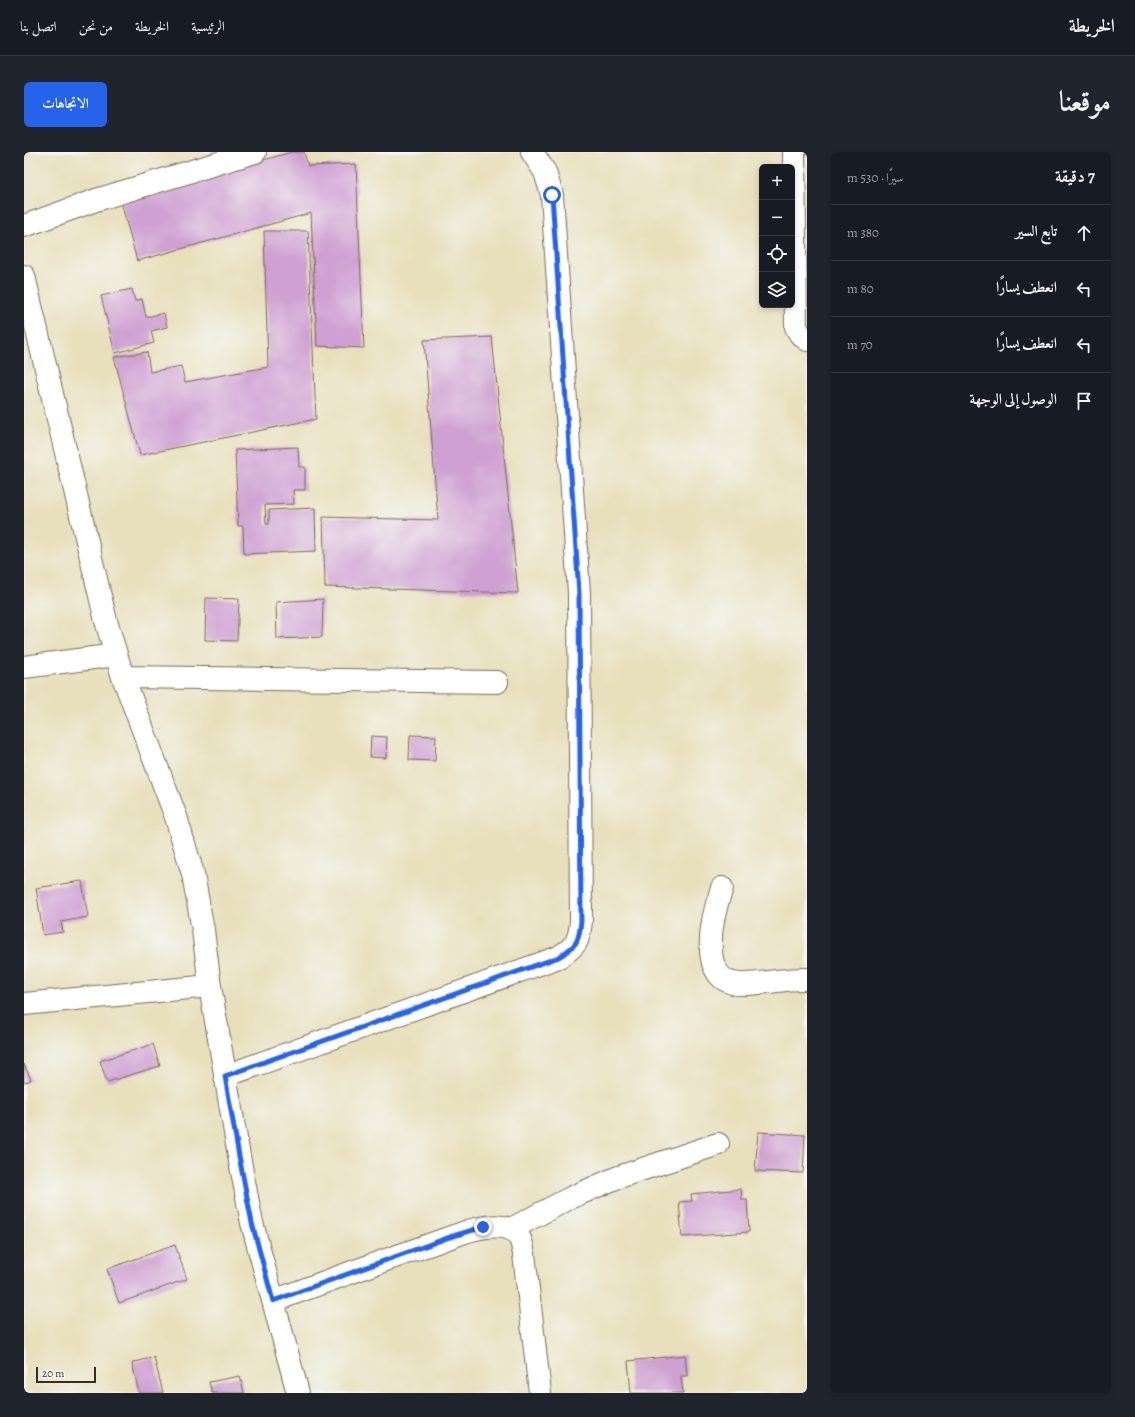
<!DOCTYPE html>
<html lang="ar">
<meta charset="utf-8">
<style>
body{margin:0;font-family:Alegreya,Amiri,serif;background:#20242c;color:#f1f3f6;direction:rtl}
.controls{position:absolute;right:12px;top:12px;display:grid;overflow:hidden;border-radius:6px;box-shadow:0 2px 6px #0003}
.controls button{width:36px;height:36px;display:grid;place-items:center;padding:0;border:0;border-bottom:1px solid #363941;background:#171b24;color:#f1f3f6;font:20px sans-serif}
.scale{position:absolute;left:12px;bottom:10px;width:60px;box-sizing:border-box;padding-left:4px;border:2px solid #3b2a1e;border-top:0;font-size:11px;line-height:14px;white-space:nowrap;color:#3b2a1e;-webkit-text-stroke:3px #f6f6f2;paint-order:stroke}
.stop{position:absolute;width:12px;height:12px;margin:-9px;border:3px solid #2563eb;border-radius:50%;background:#fff}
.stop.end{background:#2563eb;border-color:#fff;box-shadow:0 1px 4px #0008}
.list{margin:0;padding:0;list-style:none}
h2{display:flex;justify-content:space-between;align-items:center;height:52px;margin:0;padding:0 16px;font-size:17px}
h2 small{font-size:13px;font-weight:400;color:#9ea1a6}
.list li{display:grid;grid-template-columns:26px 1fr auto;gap:12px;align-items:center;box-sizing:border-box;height:56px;padding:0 16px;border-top:1px solid #363941}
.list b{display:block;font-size:15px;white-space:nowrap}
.list em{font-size:13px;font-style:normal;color:#9ea1a6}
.icon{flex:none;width:22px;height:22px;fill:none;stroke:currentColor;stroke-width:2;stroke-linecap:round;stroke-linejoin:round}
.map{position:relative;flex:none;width:783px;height:1241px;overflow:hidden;direction:ltr;border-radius:6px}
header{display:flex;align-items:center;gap:24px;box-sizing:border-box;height:56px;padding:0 20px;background:#171b24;border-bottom:1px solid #363941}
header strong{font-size:19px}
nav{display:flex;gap:22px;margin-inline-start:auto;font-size:14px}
.intro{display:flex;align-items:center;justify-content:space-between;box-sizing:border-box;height:96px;padding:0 24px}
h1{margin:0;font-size:28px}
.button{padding:10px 18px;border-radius:6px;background:#2563eb;color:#fff;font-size:14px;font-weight:700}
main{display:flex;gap:24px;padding:0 24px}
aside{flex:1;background:#171b24;border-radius:6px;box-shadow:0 2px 6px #0003}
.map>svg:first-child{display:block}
.building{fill:#cfa1d3}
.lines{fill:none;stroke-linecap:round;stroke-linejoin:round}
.minor-casing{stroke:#786a56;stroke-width:24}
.minor{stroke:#fff;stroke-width:22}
.route{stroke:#2563eb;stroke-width:5}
</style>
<header>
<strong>الخريطة</strong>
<nav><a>الرئيسية</a><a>الخريطة</a><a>من نحن</a><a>اتصل بنا</a></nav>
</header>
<div class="intro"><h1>موقعنا</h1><a class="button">الاتجاهات</a></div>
<main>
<aside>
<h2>7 دقيقة<small>سيرًا · 530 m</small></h2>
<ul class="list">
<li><svg class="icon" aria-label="ahead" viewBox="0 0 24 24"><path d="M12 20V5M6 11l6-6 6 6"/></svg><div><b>تابع السير</b></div><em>380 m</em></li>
<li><svg class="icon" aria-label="left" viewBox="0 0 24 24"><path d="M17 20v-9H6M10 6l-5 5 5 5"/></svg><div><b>انعطف يسارًا</b></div><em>80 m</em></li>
<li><svg class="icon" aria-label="left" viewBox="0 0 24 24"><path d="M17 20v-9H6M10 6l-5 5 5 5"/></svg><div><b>انعطف يسارًا</b></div><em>70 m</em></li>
<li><svg class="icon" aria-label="arrive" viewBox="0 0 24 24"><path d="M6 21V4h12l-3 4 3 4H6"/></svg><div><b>الوصول إلى الوجهة</b></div></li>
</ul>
</aside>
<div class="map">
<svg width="783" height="1241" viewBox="0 0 783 1241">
<rect width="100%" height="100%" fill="#f6f6f2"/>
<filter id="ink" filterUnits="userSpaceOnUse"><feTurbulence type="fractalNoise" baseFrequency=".025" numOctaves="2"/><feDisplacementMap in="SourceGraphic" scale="8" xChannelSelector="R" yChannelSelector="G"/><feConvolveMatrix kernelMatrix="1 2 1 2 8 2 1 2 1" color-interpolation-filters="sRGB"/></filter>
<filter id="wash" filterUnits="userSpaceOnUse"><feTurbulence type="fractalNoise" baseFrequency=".012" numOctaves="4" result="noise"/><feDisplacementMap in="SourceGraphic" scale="16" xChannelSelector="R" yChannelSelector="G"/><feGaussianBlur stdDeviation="0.9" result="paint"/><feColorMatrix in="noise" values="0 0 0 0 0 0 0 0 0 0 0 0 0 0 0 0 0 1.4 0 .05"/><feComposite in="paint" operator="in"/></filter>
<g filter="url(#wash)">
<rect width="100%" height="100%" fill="#e8e0bd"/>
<g id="blocks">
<!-- building -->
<path class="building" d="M 267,0 L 280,0 L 284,14 L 332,12 L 340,196 L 293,194 L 287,61 L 113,109 L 97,50 Z
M 240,79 L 284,79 L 292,267 L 116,303 L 90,205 L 123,200 L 126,220 L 157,214 L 161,230 L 244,215 Z
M 108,137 L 111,149 L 118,147 L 122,165 L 140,161 L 143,175 L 127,179 L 130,191 L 91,201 L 77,144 Z
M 468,185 L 494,441 L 301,435 L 299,365 L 414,368 L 400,188 Z
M 274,295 L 275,315 L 281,315 L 281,338 L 269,338 L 270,352 L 241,353 L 242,372 L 245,372 L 245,358 L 291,356 L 292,399 L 220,402 L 219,374 L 214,374 L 211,298 Z
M 182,446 L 215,447 L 213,489 L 181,488 Z
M 299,447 L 298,485 L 253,487 L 252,450 Z
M 386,583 L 412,584 L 411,609 L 385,608 Z
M 347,584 L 363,585 L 362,606 L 346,605 Z
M 58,729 L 64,765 L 37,770 L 39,780 L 19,783 L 12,736 Z
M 129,892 L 136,914 L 83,930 L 76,909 Z
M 0,912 L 7,928 L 0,931 Z
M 734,980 L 781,983 L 779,1021 L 731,1019 Z
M 717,1037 L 718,1048 L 723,1048 L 725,1080 L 658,1085 L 655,1050 L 668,1049 L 667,1042 Z
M 151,1093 L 163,1127 L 95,1151 L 83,1117 Z
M 661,1203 L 663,1224 L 657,1224 L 659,1241 L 607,1241 L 604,1209 Z
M 130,1205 L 139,1241 L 115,1241 L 108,1211 Z
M 216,1224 L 220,1241 L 188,1241 L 185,1230 Z"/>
</g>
</g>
<g filter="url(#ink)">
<use href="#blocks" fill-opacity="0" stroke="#786a56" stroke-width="1"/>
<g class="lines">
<defs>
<path id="minor" d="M 770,0 L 772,175 L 776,182 L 783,188
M 0,74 L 72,48 L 231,0
M 0,124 L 82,469 L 99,525 L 152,665 L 169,722 L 179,778 L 186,834 L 215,1004 L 228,1071 L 274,1241
M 0,515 L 92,503
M 99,525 L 473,530
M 698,736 C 688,764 671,833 719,832 C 740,832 761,826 783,827
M 0,852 L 186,834
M 201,924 L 535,805 C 553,793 555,790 557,769 L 555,441 L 528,43 L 521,20 L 508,0
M 487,1077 L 546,1046 L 592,1026 L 694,992
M 249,1149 L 328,1120 L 444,1079 C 459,1075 487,1068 496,1087 C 498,1091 499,1097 500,1102 L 516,1241"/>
</defs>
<!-- minor casing -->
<use href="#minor" class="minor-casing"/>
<!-- minor -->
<use href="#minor" class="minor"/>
</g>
</g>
<g class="lines" filter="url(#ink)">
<!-- route -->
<path class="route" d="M 459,1075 L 426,1085 L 249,1149 L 228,1071 L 215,1004 L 201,924 L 535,805 C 553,793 555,790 557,769 L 555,441 L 528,43"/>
</g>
</svg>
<div class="controls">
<button>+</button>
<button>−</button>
<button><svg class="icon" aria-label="locate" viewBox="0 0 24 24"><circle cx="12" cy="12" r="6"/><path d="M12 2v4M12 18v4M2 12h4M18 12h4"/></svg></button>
<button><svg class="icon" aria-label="layers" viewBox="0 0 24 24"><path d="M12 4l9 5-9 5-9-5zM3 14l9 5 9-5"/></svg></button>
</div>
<div class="scale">20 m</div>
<div class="stop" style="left:528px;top:43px"></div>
<div class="stop end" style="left:459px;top:1075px"></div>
</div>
</main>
